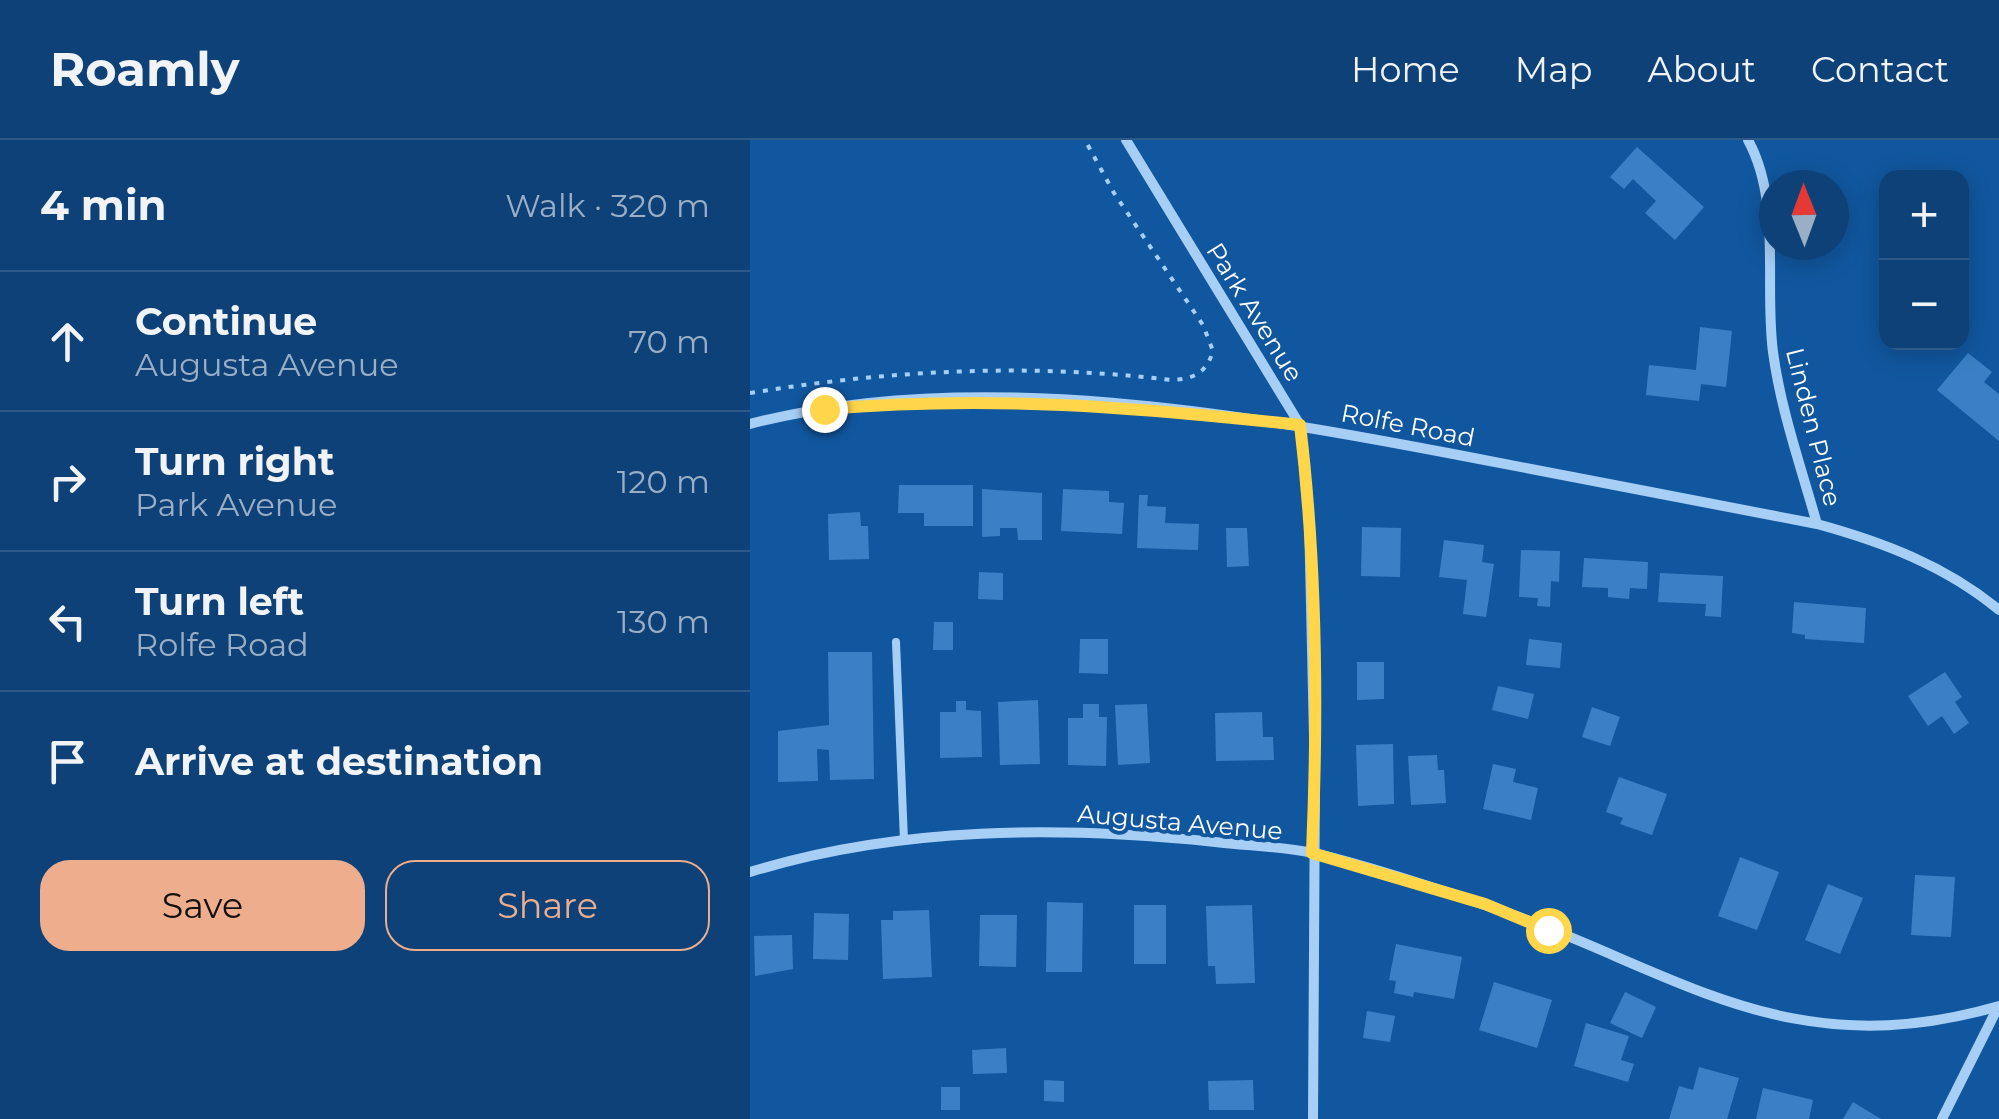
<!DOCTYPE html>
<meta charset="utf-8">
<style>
body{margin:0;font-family:Montserrat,sans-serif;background:#1b4c7f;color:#f1f3f6}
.controls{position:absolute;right:30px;top:30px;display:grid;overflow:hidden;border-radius:20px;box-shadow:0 5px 25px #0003}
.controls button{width:90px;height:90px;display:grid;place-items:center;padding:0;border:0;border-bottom:2px solid #2d5a89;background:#0d4177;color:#f1f3f6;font:50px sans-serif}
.compass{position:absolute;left:1009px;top:30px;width:90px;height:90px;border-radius:50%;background:#0d4177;box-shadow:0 5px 25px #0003;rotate:359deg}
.stop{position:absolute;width:30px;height:30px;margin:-22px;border:8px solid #ffd54a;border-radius:50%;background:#fff}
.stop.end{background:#ffd54a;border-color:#fff;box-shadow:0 2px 10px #0008}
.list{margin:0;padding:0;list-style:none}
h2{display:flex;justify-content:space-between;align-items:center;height:130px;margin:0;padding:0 40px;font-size:42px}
h2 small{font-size:32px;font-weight:400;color:#9aafc6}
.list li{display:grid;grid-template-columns:65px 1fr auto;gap:30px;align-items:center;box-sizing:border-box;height:140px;padding:0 40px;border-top:2px solid #2d5a89}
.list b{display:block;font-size:38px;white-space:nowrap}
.list p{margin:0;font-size:32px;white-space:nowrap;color:#9aafc6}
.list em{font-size:32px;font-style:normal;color:#9aafc6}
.actions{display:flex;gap:20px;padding:30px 40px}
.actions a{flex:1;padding:22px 0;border:2px solid #eead8d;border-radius:30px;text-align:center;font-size:35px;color:#eead8d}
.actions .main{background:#eead8d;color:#111}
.icon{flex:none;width:55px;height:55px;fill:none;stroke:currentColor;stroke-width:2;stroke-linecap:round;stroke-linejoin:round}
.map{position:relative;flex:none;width:1249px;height:979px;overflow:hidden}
header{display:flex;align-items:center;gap:60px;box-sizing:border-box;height:140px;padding:0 50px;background:#0d4177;border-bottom:2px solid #2d5a89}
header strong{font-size:48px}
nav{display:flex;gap:55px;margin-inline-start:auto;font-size:35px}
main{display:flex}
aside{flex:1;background:#0d4177}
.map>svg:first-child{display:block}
.building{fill:#3a80c6}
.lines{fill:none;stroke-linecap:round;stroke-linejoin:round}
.path{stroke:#a7cff5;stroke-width:4;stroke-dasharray:5 8;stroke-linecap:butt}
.service{stroke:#a7cff5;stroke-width:8}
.minor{stroke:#a7cff5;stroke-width:10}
.route{stroke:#ffd54a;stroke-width:12}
.labels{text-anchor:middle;stroke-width:8;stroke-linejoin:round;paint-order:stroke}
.street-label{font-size:25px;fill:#fff;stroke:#11579f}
</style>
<header>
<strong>Roamly</strong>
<nav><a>Home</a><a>Map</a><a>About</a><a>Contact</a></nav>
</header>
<main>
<aside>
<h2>4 min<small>Walk · 320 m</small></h2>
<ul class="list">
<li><svg class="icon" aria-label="ahead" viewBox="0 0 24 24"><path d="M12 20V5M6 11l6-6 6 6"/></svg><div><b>Continue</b><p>Augusta Avenue</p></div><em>70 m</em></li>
<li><svg class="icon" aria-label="right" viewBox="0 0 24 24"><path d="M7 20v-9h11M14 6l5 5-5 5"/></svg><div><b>Turn right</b><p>Park Avenue</p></div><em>120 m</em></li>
<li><svg class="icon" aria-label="left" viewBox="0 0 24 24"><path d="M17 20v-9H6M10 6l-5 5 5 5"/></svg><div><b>Turn left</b><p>Rolfe Road</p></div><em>130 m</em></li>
<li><svg class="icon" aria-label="arrive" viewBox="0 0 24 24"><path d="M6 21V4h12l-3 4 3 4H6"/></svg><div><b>Arrive at destination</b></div></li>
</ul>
<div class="actions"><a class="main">Save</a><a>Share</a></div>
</aside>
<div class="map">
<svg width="1249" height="979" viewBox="0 0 1249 979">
<rect width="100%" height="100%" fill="#11579f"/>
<!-- building -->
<path class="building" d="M 887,7 L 954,67 L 925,100 L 895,73 L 906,61 L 883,39 L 874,49 L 860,37 Z
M 950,187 L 982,191 L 976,247 L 951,244 L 949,261 L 896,255 L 899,225 L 946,230 Z
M 1218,213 L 1242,232 L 1234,242 L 1249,254 L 1249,301 L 1187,250 Z
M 149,345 L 223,345 L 223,386 L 174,386 L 174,373 L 148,373 Z
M 232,349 L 292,353 L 292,400 L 268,400 L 267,388 L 250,388 L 250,396 L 232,397 Z
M 313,349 L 359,351 L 359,362 L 374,363 L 372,394 L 311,391 Z
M 389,355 L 398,355 L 397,366 L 416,367 L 415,383 L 449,384 L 448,410 L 387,408 Z
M 110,372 L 111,386 L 118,386 L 119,419 L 79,420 L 78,374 Z
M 612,387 L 651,388 L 650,437 L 611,436 Z
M 476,388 L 497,388 L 499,426 L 477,427 Z
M 694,400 L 734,405 L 732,422 L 744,424 L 736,477 L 713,474 L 717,440 L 689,437 Z
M 771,410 L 810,411 L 809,442 L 801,441 L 800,467 L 787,466 L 788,458 L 769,457 Z
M 834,418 L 898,422 L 897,449 L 880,448 L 879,459 L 858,457 L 858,448 L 832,447 Z
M 229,432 L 253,433 L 253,460 L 228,459 Z
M 910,433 L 973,436 L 971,477 L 955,476 L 956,464 L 908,462 Z
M 1044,462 L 1116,468 L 1114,503 L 1055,499 L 1055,495 L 1042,493 Z
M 184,482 L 203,482 L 203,510 L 183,510 Z
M 330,499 L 358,499 L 358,534 L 329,533 Z
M 779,499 L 812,503 L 810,528 L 776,525 Z
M 78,512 L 122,512 L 124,639 L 80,640 L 79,610 L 67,609 L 68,641 L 28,642 L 28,591 L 79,585 Z
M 607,522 L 634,522 L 634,559 L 607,560 Z
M 1195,532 L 1212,557 L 1205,562 L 1219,583 L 1204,594 L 1192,576 L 1178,586 L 1158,556 Z
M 748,546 L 784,554 L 778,579 L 742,570 Z
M 288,560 L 290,624 L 250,625 L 248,562 Z
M 206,561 L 216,561 L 216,570 L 231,571 L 232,617 L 190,618 L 190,572 L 206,572 Z
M 333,564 L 349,564 L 349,577 L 357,577 L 356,626 L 318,625 L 318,578 L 333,578 Z
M 397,564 L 400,623 L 368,625 L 365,565 Z
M 842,567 L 870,577 L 860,606 L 832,597 Z
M 512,572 L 513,597 L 523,597 L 524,620 L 466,621 L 465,573 Z
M 643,604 L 644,664 L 608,666 L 606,605 Z
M 687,615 L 688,630 L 694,630 L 696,663 L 661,665 L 658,616 Z
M 743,624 L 766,629 L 763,642 L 788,648 L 781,680 L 733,669 Z
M 869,637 L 917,654 L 902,695 L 870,684 L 873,678 L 856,672 Z
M 990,717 L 1029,732 L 1007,790 L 968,776 Z
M 1165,735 L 1205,737 L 1201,797 L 1161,795 Z
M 1078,744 L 1113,758 L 1090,814 L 1055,800 Z
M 297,762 L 333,763 L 332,832 L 296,832 Z
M 384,765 L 416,765 L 416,824 L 384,824 Z
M 502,765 L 505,843 L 466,844 L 465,826 L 458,826 L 456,766 Z
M 179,770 L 182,837 L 133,839 L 131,780 L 143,780 L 143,771 Z
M 64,773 L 99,774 L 98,820 L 63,819 Z
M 230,775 L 267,775 L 266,827 L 229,826 Z
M 42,795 L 43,829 L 5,836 L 4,796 Z
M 646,804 L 712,817 L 704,859 L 664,852 L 663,857 L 644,853 L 646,841 L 639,840 Z
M 744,842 L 802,860 L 787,908 L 729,890 Z
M 875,852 L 906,867 L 892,898 L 860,883 Z
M 617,871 L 645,876 L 640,902 L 613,898 Z
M 836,883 L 879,896 L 871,920 L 884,924 L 878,942 L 824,926 Z
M 256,908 L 257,933 L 223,934 L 222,910 Z
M 949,927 L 989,938 L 977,979 L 919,979 L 929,946 L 943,950 Z
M 294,940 L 314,941 L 314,962 L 294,961 Z
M 503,940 L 504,970 L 459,970 L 458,941 Z
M 191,947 L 210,947 L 210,970 L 191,970 Z
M 1013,948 L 1063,960 L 1059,979 L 1006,979 Z
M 1103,962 L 1131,979 L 1093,979 Z"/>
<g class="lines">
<!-- path -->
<path class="path" d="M 0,253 C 141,230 279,223 421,240 C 443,239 456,234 463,211 L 453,185 L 364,53 L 335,0"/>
<!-- service -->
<path class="service" d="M 146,502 L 154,701"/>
<!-- minor -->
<path class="minor" d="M 376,0 L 550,285 L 559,378 L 565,640 L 563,979
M 998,0 C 1032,62 1014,144 1023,212 C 1031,271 1051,327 1067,384 C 1133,402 1196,426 1249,470
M 0,284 C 224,225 500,275 724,318 C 838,340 953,362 1067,384
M 0,732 C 150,686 310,686 465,702 C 497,706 531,706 563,713 C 618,726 675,745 729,763 C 923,826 1030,929 1249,866
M 1192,979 L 1248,867"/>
</g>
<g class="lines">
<!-- route -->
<path class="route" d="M 74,269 C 242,255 384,267 550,285 C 567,425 568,572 562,713 L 735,764 L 798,790"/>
</g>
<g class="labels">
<!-- street labels -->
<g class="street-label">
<text transform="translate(505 172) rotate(58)" y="9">Park Avenue</text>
<text transform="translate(658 285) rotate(11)" y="9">Rolfe Road</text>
<text transform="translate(1064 287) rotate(76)" y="9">Linden Place</text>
<text transform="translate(430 682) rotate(5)" y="9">Augusta Avenue</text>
</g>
</g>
</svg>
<div class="controls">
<button>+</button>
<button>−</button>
</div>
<svg class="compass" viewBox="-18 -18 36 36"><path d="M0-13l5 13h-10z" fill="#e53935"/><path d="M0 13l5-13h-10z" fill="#9aafc6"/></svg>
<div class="stop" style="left:798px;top:790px"></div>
<div class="stop end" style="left:74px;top:269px"></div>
</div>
</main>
